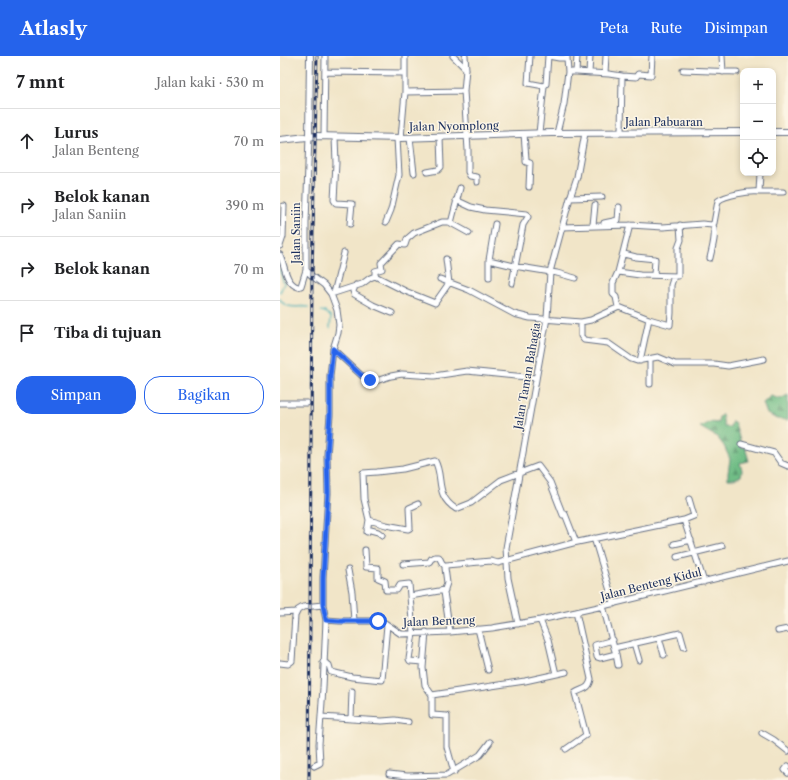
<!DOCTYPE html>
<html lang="id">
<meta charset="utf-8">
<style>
body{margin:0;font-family:"Libre Caslon Text",serif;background:#f2f2f2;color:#202124}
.controls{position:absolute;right:12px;top:12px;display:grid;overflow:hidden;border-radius:8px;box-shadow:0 2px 6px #0003}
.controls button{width:36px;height:36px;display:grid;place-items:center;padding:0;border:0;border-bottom:1px solid #e0e0e0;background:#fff;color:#202124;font:20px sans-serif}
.stop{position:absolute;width:12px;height:12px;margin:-9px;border:3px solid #2563eb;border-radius:50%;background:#fff}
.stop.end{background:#2563eb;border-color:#fff;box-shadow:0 1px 4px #0008}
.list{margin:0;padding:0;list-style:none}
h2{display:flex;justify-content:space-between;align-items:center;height:52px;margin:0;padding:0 16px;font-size:17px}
h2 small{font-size:13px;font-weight:400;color:#757577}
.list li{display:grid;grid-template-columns:26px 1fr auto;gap:12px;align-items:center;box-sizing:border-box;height:64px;padding:0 16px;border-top:1px solid #e0e0e0}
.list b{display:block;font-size:15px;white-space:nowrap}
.list p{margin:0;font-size:13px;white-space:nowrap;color:#757577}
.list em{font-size:13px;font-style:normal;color:#757577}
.actions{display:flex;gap:8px;padding:12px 16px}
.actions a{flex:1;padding:9px 0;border:1px solid #2563eb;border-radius:16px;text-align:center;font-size:14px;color:#2563eb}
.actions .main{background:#2563eb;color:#fff}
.icon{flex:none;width:22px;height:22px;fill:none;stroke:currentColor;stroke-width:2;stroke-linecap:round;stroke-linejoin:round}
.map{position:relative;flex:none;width:508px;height:724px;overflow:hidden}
header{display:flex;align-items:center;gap:24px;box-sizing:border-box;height:56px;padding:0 20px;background:#2563eb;color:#fff}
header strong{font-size:19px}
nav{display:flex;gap:22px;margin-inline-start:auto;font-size:14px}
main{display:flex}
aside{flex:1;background:#fff}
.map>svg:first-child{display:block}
.forest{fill:url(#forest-firs);stroke:#467672}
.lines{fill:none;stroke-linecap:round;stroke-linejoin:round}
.stream{stroke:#3daeb5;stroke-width:1.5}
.minor-casing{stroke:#666f83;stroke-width:7}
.tertiary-casing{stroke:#666f83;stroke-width:8}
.minor{stroke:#fff;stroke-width:5}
.tertiary{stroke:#fff;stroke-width:6}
.rail-casing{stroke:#1b2f5e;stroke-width:3}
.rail{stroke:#fcf5e5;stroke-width:1.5;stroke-dasharray:4.5;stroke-linecap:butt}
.route{stroke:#2563eb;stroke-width:5}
.labels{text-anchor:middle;stroke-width:3;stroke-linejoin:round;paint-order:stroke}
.street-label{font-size:11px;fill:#1b2f5e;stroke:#fcf5e5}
</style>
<header>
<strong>Atlasly</strong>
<nav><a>Peta</a><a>Rute</a><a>Disimpan</a></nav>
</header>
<main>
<aside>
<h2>7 mnt<small>Jalan kaki · 530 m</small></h2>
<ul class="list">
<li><svg class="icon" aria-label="ahead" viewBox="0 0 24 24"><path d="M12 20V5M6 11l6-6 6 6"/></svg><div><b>Lurus</b><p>Jalan Benteng</p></div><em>70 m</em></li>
<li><svg class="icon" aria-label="right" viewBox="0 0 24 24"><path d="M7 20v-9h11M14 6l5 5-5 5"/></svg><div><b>Belok kanan</b><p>Jalan Saniin</p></div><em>390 m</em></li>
<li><svg class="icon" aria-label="right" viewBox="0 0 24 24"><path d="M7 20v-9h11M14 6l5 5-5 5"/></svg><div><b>Belok kanan</b></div><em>70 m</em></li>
<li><svg class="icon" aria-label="arrive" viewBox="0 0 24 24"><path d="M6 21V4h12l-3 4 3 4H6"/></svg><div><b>Tiba di tujuan</b></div></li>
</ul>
<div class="actions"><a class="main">Simpan</a><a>Bagikan</a></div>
</aside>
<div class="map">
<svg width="508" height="724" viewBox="0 0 508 724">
<defs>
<pattern id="forest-firs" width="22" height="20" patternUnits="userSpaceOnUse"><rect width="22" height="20" fill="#71bd86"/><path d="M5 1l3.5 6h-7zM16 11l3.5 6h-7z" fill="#5c9a71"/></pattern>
</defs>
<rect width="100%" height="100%" fill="#fcf5e5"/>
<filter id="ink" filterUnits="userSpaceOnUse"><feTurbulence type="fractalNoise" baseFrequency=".025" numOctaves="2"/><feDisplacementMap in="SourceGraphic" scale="8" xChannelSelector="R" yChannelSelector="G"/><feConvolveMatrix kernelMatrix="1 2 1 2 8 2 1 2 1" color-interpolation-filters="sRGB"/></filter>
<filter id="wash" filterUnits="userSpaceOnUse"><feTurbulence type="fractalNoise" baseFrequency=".012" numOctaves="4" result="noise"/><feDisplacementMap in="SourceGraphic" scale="16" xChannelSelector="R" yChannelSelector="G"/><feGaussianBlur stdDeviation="0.9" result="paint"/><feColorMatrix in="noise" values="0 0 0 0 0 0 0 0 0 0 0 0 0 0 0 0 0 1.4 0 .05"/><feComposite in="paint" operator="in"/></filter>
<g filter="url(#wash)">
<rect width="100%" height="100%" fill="#f1e5c8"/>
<!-- forest -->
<path class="forest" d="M 508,339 L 508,364 L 498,363 L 487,358 L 483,347 L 491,340 L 500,343 Z
M 442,358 L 444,371 L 450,371 L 452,365 L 455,367 L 462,392 L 465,391 L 469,405 L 460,407 L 462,414 L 461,420 L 454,423 L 448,423 L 448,417 L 450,403 L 444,390 L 437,381 L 420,371 L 430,366 L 438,367 L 439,361 Z"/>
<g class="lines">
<!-- stream -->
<path class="stream" d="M 0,213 L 4,228 L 0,236
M 0,243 C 7,255 17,249 28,251
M 41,255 L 45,256 L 51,261 L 50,272"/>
</g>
</g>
<g filter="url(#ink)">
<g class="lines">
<defs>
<path id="minor" d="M 173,0 L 186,13
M 185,0 L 186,13 L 184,35 L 188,94 L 188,116 L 190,120 L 197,121 L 197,126
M 250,0 L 248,27 L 264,30 L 266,28 L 268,0
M 268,0 L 279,2 L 287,2 L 287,0
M 297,0 L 296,16 L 329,18 L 342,20
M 442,0 L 443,16
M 287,2 L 288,16
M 403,14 L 457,16
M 45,16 L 124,17
M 309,17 L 310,0
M 325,17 L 326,0
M 125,36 L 184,35
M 341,76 L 342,20 L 356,21 L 358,18 L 371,19 L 372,0
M 259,77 L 264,30
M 277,77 L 284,48 L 288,16 L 296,16
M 244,78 L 246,103 L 246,106 L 250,107 L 249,131
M 29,80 L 26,167 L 26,214 L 32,220 L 44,229 L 51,238 L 57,254 L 59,269 L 58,277 L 53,293 L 50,320 L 50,359 L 47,399 L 48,437 L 43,522 L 43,549 L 46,564 L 60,565 L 102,565 L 121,578 L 170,576 L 212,572 L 260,564 L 323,550 L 508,505
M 44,80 L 45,0
M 55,81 L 56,107 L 54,144 L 56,147 L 72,148 L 70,168
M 121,82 L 125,36 L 125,0
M 130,82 L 134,117
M 147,116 L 158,114 L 161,111 L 160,81
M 479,136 L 503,136
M 290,142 L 322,141
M 176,144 L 191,151 L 205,154 L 247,158 L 248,161 L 243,169 L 232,227
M 106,166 L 111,154 L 119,119 L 117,82
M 171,167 L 180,132
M 324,167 L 338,164 L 339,151
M 215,168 L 209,204 L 234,210 L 277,217 L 295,222
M 313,169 L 315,149
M 282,171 L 350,169 L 383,171 L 422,168 L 432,169 L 434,167 L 438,145 C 445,139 469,135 479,136 L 480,117
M 0,190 L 3,181 L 4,150
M 344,198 L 356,201 L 375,203 L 374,219
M 0,199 C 5,209 5,227 18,231 L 21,230 L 26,214
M 430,202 C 432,192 437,178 433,169
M 209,204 L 209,222
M 338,216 L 360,219 L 398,220 L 398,192 L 401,184 L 400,169
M 95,220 L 125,235 L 155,247 L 169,227 L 166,203
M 160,223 L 189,234 L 234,258 L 250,262 L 301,266 L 301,280 L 304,284 L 328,287 L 351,303 L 357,305 L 378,301 L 395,308 L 434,308 L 448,310 L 484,303
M 76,229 L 73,235 L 74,238 L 93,249 L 112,257
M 54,237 L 64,197
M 51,238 L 82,228 L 90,222 L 95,220 L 95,215 L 102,213 L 101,207 L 119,188 L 125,189 L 127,183 L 134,177 L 162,166 L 169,166 L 189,177
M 338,251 L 336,241 L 333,238 L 333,227 L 338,216 L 350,169
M 301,266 L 311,264 L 339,251 L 369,263 L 390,269 L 391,257 L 391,229 L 394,220
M 53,293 L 81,319 L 90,325 L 96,325 L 111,320 L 122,318 L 154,320 L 187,315 L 256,322
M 360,305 L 369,263
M 370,328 L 370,303
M 0,347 L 27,347
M 461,388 L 494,397 L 501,407 L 508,410
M 89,464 L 106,469 L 128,473 L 130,472 L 129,452 L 138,448
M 404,464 L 414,460 L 409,443
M 87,473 L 98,476 L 102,479
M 87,476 L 89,464 L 84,443 L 83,417 L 97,416 L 123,413 L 155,405 C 164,421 154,439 176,453 L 191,447 L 221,424 L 258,410 L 270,426 L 283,459 L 285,458 L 296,486
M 314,482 L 334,548
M 394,488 L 411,484
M 85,494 L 86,511 L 98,512 L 98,522 L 105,525 L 106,534 L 117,534 L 120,529 L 129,528 L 133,577 L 129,603 L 130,605 L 143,606
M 397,501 L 442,490
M 123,508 L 149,506 L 150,505 L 151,503 L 155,501 L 159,501 L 162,507 L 165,510
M 68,514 L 72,536 L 74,565
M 130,540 L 165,534
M 323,550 L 334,592 L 400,577 L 404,591
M 0,557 L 16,556
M 260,564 L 268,584 L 276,618
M 238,568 L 228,522 L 226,492 L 267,262 L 270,216 L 290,142 L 297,121 L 305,77
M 198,573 L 208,614
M 498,575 L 508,573
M 146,576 L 143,612 L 145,629 L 152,639 L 152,659 L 167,660 L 167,691 L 174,716
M 170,576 L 164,536 L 167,527 L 165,512 L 166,509 L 211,505 L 218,507 L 293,487 L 404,464 L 424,526
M 379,582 L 384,599
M 333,584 L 315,589 L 317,601 L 320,602 L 336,598 L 334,592
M 354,587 L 359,604
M 336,598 L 338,609
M 43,606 L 49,609 L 51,616 L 72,621 L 102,624 L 107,569
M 0,607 L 8,608 L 12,605 L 15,560 L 18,554 L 23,551 L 43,549
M 152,639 L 245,625 L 286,616
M 41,661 L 102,665 L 115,664 L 128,666
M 71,663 L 72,635
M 482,677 L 494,684 L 508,695
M 286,693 L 306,679 L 295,637 C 303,632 309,634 311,623 L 296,556
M 34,710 L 40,707 L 39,688 L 43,632 L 46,564
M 508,710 L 505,714 L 508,717
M 109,718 L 127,720 L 167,719 L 200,699 L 210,686"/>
<path id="tertiary" d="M 493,76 L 508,76
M 29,80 L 30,0
M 0,84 L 36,80 L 121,82 L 271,77 L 463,76"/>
</defs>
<!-- minor casing -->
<use href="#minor" class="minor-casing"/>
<!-- tertiary casing -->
<use href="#tertiary" class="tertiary-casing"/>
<!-- minor -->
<use href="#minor" class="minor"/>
<!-- tertiary -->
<use href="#tertiary" class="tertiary"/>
<defs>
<path id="rail" d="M 29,724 L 32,220 L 37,0"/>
</defs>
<!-- rail casing -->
<use href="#rail" class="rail-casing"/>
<!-- rail -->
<use href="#rail" class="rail"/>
</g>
</g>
<g class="lines" filter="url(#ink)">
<!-- route -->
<path class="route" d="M 90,324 L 81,319 L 53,293 L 50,320 L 50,359 L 47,399 L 48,437 L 43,522 L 43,549 L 46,564 L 60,565 L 98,565"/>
</g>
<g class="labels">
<!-- street labels -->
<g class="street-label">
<text x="384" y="70">Jalan Pabuaran</text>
<text transform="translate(174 70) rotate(-1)" y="4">Jalan Nyomplong</text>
<text transform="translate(16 177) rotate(-90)" y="4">Jalan Saniin</text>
<text transform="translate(247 320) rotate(-80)" y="4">Jalan Taman Bahagia</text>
<text transform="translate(371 528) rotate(-14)" y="4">Jalan Benteng Kidul</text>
<text transform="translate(159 565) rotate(-2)" y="4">Jalan Benteng</text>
</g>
</g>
</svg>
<div class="controls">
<button>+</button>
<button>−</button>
<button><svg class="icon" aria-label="locate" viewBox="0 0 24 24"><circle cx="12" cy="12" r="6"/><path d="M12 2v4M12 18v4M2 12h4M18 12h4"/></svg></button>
</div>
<div class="stop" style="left:98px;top:565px"></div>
<div class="stop end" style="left:90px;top:324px"></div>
</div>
</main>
